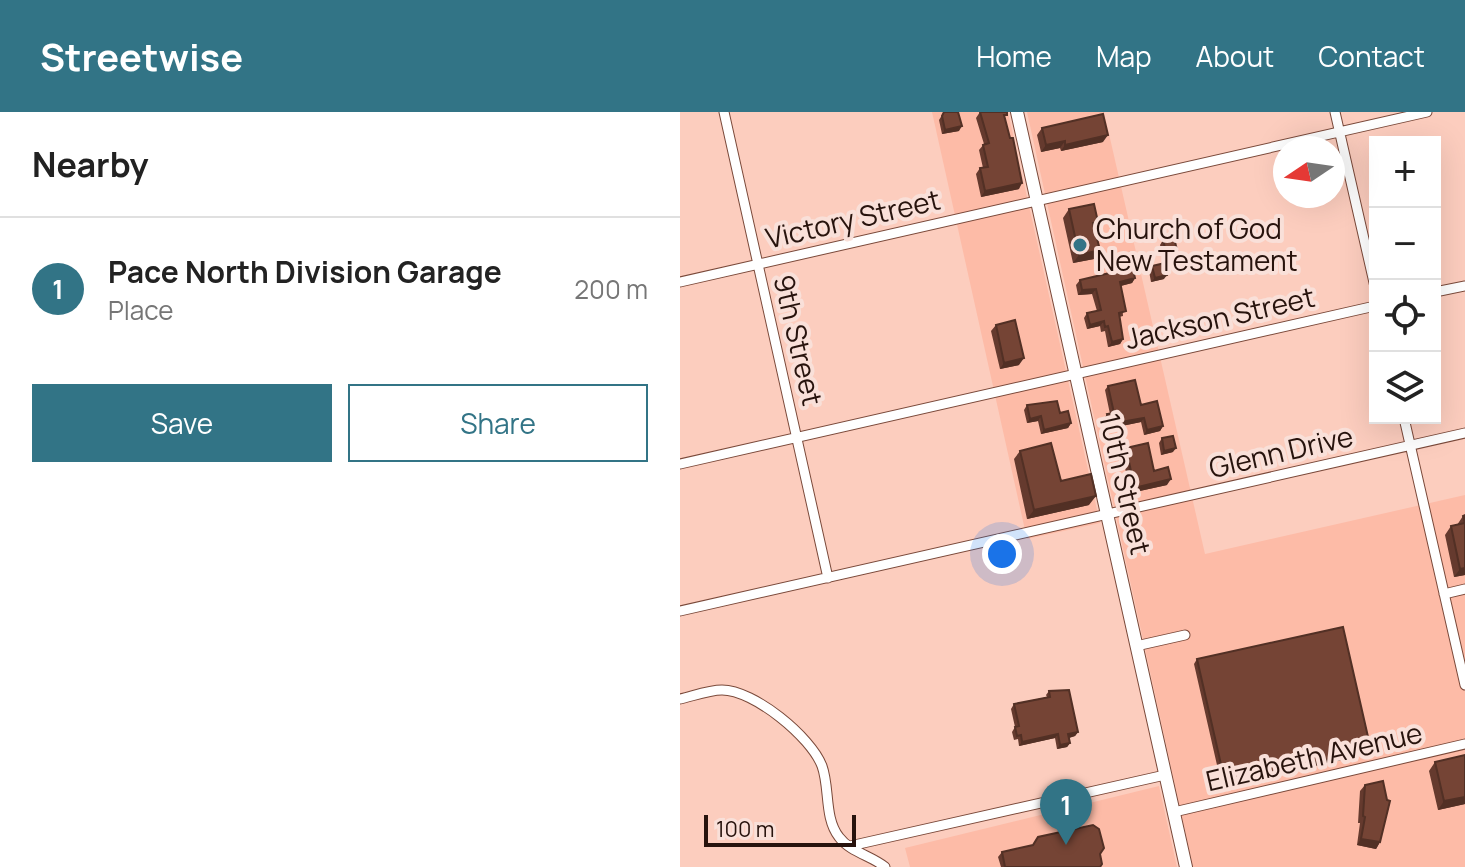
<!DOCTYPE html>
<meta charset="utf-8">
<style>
body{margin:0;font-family:Manrope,sans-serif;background:#f6f6f6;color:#222}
.controls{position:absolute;right:24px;top:24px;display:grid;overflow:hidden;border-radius:0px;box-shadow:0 8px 32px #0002}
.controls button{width:72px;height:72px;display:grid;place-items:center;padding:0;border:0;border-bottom:2px solid #e0e0e0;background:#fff;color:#222;font:40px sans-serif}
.compass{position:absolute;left:593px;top:24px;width:72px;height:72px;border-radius:50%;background:#fff;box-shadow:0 8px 32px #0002;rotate:257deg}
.scale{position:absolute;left:24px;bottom:20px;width:152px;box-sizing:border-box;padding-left:8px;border:4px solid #27130d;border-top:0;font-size:22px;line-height:28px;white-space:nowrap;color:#27130d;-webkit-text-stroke:6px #f9e0d9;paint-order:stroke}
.you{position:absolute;left:322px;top:442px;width:28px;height:28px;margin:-20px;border:6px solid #fff;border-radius:50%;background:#1a73e8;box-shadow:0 0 0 12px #1a73e833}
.badge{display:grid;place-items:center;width:52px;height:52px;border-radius:50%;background:#327486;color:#fff;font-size:26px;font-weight:700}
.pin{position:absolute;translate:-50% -66px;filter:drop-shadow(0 2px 4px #0008)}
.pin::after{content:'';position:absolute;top:42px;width:28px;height:24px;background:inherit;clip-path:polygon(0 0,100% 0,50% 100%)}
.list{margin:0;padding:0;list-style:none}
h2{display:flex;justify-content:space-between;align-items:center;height:104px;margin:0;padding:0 32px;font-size:34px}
h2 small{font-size:26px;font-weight:400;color:#767676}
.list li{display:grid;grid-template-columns:52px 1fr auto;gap:24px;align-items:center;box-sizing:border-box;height:144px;padding:0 32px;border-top:2px solid #e0e0e0}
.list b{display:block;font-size:30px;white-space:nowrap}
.list p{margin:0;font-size:26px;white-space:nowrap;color:#767676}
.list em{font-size:26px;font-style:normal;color:#767676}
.actions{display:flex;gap:16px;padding:24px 32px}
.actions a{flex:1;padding:18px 0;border:2px solid #327486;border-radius:0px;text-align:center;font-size:28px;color:#327486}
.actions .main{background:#327486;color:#fff}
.icon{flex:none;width:44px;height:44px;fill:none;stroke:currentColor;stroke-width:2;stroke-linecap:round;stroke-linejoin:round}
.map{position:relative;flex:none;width:785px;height:755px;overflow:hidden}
header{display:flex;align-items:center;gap:48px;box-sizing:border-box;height:112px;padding:0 40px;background:#327486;color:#fff}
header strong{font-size:38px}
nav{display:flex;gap:44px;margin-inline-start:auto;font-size:28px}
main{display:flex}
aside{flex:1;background:#fff}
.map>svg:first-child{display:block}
.built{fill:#fdbba7}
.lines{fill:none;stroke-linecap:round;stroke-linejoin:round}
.minor-casing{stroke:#7a493a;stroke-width:11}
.tertiary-casing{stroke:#7a493a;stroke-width:14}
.minor{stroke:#fff;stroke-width:9}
.tertiary{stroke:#fff;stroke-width:12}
.wall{fill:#653a2e}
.shaded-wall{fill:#523025}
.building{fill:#754435;stroke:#523025;stroke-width:2}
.poi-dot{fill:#327486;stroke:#f9e0d9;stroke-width:3}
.labels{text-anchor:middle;stroke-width:8;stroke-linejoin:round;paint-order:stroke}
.street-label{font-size:28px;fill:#27130d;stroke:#f9e0d9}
.poi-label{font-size:28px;fill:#27130d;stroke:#f9e0d9;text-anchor:start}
</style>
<header>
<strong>Streetwise</strong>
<nav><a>Home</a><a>Map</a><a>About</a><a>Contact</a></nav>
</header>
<main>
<aside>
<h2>Nearby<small></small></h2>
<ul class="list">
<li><span class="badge">1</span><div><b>Pace North Division Garage</b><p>Place</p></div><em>200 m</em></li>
</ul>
<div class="actions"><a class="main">Save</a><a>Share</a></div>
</aside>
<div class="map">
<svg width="785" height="755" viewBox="0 0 785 755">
<rect width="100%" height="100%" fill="#fccdbe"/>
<!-- built -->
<path class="built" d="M 252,0 L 328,0 L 420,411 L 347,427 Z
M 347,0 L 424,0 L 525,442 L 785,383 L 785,755 L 513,755 Z
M 479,674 L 497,755 L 230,755 L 225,736 Z"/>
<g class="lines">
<defs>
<path id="minor" d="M 44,0 L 148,466
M 655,0 L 695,175
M 0,170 L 747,0
M 755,180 L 785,174
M 724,306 L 785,573
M 0,352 L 695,194
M 764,482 L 785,477
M 0,499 L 785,321
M 456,534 L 505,523
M 0,587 C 13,584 29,578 42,578 C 74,578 131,625 142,654 C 150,676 144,706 159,725 C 170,740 192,744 205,755
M 494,700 L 785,632
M 170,734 L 485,663"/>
<path id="tertiary" d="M 337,0 L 506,755"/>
</defs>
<!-- minor casing -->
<use href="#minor" class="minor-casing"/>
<!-- tertiary casing -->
<use href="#tertiary" class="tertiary-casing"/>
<!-- minor -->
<use href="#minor" class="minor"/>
<!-- tertiary -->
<use href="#tertiary" class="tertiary"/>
</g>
<!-- wall -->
<path class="wall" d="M 264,0 L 279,19 L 262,22 L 259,8 Z
M 300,0 L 325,6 L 339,77 L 301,85 L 296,62 L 300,56 L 303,56 L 299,38 L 304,32 L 296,6 Z
M 362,16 L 423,30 L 381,39 L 380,36 L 361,40 L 357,23 Z
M 389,97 L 418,110 L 414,114 L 420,138 L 414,147 L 393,151 L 383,106 Z
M 483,128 L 494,142 L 483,145 L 480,133 Z
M 436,144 L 455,166 L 452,171 L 441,174 L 443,204 L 439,205 L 443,227 L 440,232 L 428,235 L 425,219 L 421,220 L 420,214 L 407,217 L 404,206 L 407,201 L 417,199 L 412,182 L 398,183 L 396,173 L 400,168 L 436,160 L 433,149 Z
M 472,154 L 484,167 L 471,170 L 469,159 Z
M 316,213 L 339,253 L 320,257 L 311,219 Z
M 428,274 L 461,293 L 483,314 L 480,319 L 464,323 L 461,310 L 427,317 L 424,307 L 427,302 L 430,302 L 425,278 Z
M 347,293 L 380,301 L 391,311 L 388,316 L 361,322 L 358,309 L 347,311 L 344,298 Z
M 482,326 L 493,340 L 481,343 L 479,331 Z
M 446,336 L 474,359 L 487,373 L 446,382 L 443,371 L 447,365 L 442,342 Z
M 340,339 L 381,369 L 409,393 L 347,407 L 334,347 Z
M 785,403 L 785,463 L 774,465 L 765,423 L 771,414 L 777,413 L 783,404 Z
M 517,547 L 691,638 L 688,642 L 542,675 L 514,552 Z
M 369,579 L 398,620 L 395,624 L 389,626 L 390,631 L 387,635 L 377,637 L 375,626 L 339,634 L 338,627 L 334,628 L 332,620 L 335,615 L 331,597 L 334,592 L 367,585 L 366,583 Z
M 755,650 L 785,692 L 758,698 L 749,659 Z
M 685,673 L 700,730 L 696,737 L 677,733 L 680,711 L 678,711 L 680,679 Z
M 322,740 L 420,742 L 420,755 L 321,755 L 318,745 Z"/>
<!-- shaded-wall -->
<path class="shaded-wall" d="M 282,14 L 279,19 L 262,22 L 265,18 Z
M 428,23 L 423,30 L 381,39 L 385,33 Z
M 385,29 L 380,36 L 361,40 L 366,33 Z
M 342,71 L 339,77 L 301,85 L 305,79 Z
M 420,138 L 414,147 L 393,151 L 399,143 Z
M 497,138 L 494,142 L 483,145 L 486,140 Z
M 487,163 L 484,167 L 471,170 L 475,166 Z
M 455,166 L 452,171 L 436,175 L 440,170 Z
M 416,177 L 412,182 L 398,183 L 402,178 Z
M 424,209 L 420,214 L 407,217 L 410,213 Z
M 443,227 L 440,232 L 428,235 L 432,230 Z
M 344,246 L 339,253 L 320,257 L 324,251 Z
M 361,304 L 358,309 L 347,311 L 350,307 Z
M 464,306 L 461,310 L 427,317 L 430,312 Z
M 391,311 L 388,316 L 361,322 L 364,318 Z
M 483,314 L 480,319 L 464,323 L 467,318 Z
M 496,336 L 493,340 L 481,343 L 484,339 Z
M 491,367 L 487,373 L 446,382 L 450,377 Z
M 416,384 L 409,393 L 347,407 L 354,398 Z
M 785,456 L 785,463 L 774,465 L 780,457 Z
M 398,620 L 395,624 L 385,627 L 388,622 Z
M 378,622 L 375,626 L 339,634 L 342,630 Z
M 390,631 L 387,635 L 377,637 L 380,633 Z
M 691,638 L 688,642 L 542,675 L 545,670 Z
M 785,685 L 785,692 L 758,698 L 764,689 Z
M 681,727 L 700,730 L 696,737 L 677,733 Z"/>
<!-- building -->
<path class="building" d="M 264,0 L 278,0 L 282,14 L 265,18 L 262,4 Z
M 300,0 L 327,0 L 327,3 L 324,3 L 330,26 L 333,26 L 342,71 L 305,79 L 300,56 L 308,55 L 303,33 L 309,31 Z
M 423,2 L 428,23 L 385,33 L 385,29 L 366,33 L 362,16 Z
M 414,92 L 418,110 L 413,111 L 420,138 L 399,143 L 389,97 Z
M 494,126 L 497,138 L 486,140 L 483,128 Z
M 449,141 L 455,166 L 440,170 L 446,199 L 439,201 L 443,227 L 432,230 L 428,214 L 425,215 L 424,209 L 410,213 L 407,201 L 421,198 L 416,177 L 402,178 L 400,168 L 438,159 L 440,157 L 436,144 Z
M 485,151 L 487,163 L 475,166 L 472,154 Z
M 335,208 L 344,246 L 324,251 L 316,213 Z
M 455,268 L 461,293 L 477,289 L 483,314 L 467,318 L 464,306 L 430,312 L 427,302 L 434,301 L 428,274 Z
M 377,289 L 380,301 L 388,299 L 391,311 L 364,318 L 361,304 L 350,307 L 347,293 Z
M 493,324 L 496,336 L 484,339 L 482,326 Z
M 371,331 L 381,369 L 411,362 L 416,384 L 354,398 L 340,339 Z
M 468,331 L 474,359 L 488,355 L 491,367 L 450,377 L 447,365 L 452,364 L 446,336 Z
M 785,403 L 785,456 L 780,457 L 771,414 L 785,411 L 783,404 Z
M 663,515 L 691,638 L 545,670 L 517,547 Z
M 389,578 L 398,620 L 388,622 L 390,631 L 380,633 L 378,622 L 342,630 L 341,623 L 337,624 L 335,615 L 339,614 L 334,592 L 370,585 L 369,579 Z
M 785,643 L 785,685 L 764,689 L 755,650 Z
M 703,669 L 707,688 L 710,689 L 700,730 L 681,727 L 685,705 L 683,704 L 685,673 Z
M 413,713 L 419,717 L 424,736 L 420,742 L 422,752 L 420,755 L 325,755 L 322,740 L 353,733 L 358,725 Z"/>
<!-- markers -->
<circle class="poi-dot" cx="400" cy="133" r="8"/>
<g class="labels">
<!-- street labels -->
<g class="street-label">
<text transform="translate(173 107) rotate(-13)" y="10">Victory Street</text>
<text transform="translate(540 206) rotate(-13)" y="10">Jackson Street</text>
<text transform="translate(118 228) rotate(77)" y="10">9th Street</text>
<text transform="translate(601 340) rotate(-13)" y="10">Glenn Drive</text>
<text transform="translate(445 372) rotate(77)" y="10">10th Street</text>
<text transform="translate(634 645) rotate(-13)" y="10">Elizabeth Avenue</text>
</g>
<!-- poi labels -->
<g class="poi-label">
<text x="416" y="127">Church of God<tspan x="416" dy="32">New Testament</tspan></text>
</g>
</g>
</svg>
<div class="controls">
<button>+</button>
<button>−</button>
<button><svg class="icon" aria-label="locate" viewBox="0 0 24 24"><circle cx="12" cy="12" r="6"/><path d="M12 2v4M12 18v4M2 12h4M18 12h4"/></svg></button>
<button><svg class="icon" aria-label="layers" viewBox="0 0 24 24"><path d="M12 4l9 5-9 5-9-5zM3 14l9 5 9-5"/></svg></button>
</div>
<svg class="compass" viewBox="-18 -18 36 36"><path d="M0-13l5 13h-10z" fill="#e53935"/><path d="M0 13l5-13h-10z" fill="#767676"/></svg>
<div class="scale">100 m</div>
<div class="you"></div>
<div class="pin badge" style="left:386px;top:733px">1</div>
</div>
</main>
